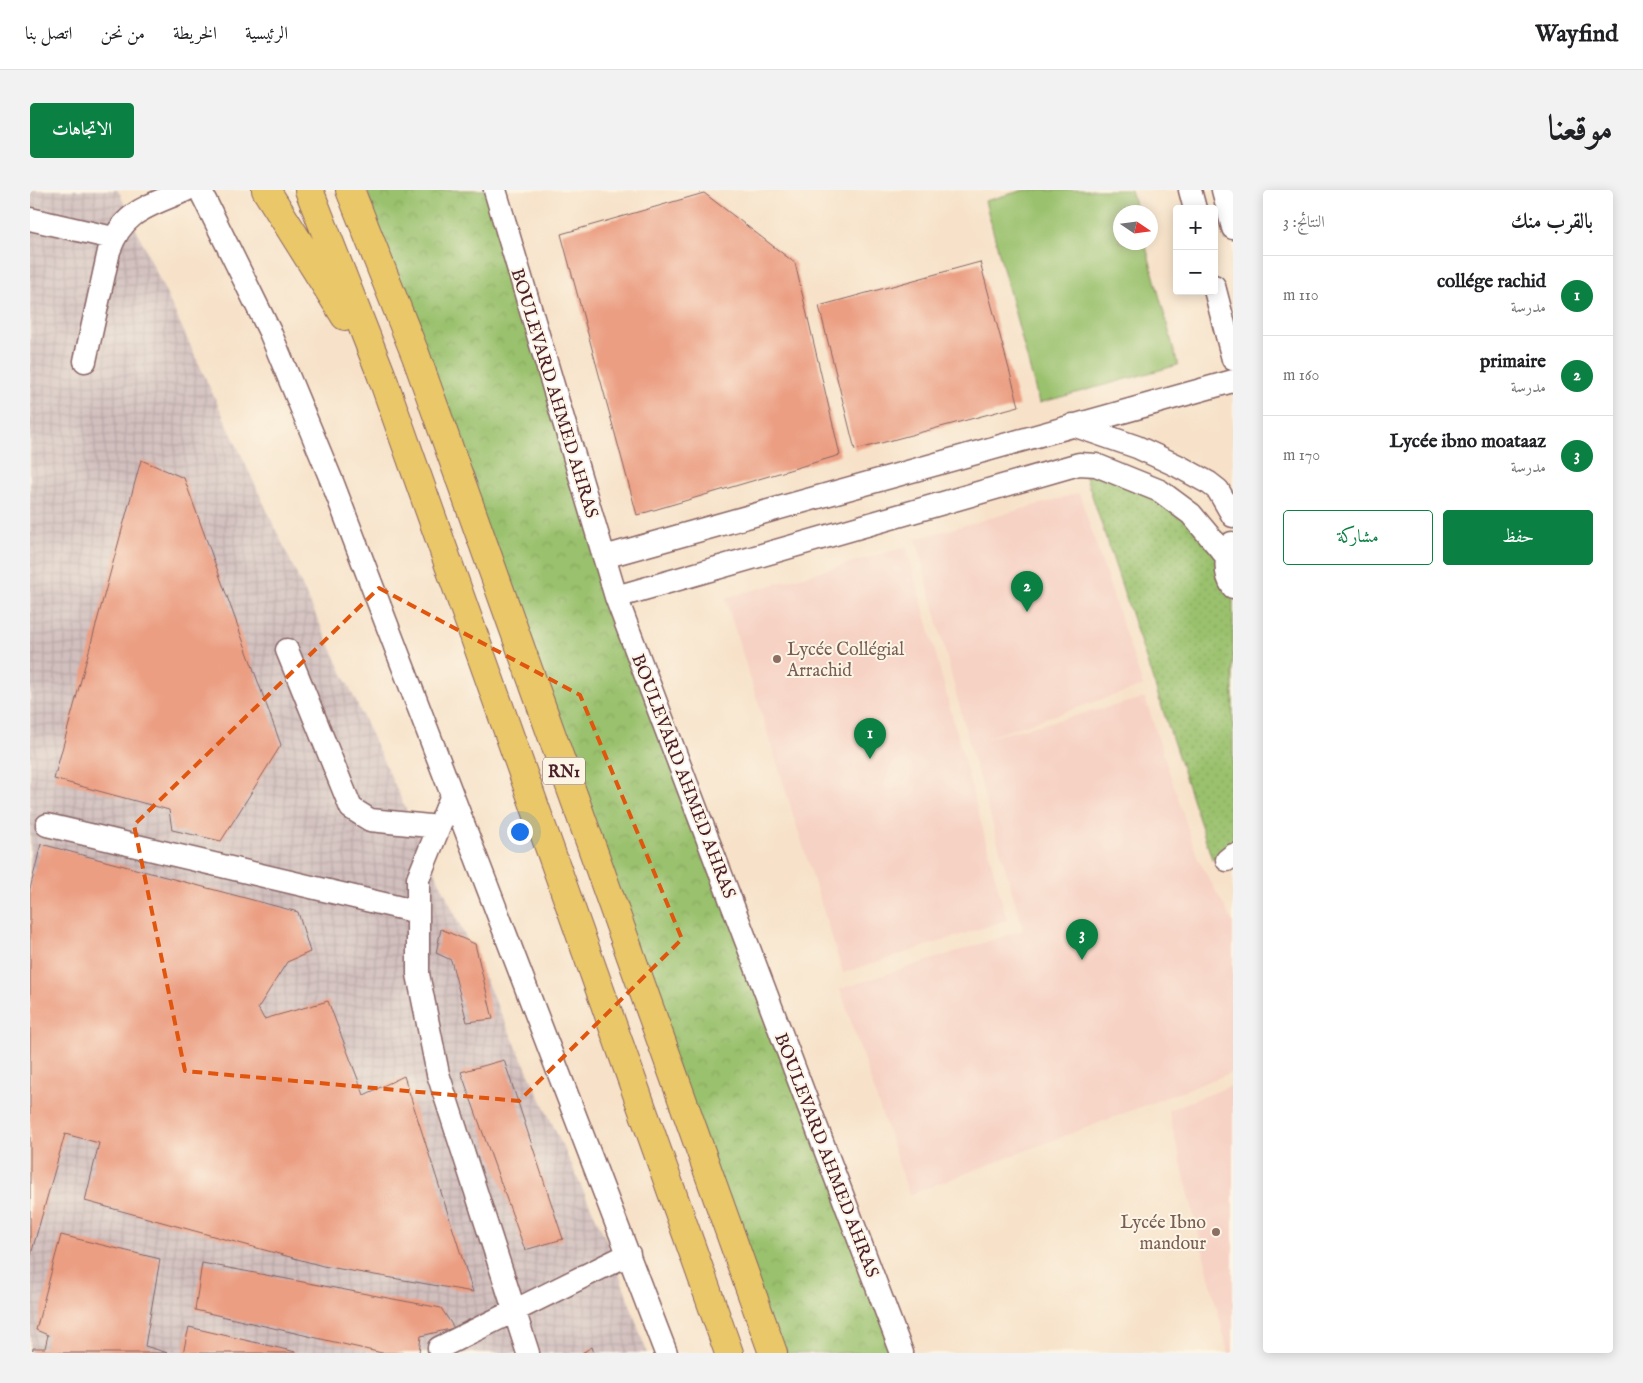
<!DOCTYPE html>
<html lang="ar">
<meta charset="utf-8">
<style>
body{margin:0;font-family:"IM FELL English",Amiri,serif;background:#f2f2f2;color:#202124;direction:rtl}
.controls{position:absolute;right:15px;top:15px;display:grid;overflow:hidden;border-radius:5px;box-shadow:0 2px 12px #0003}
.controls button{width:45px;height:45px;display:grid;place-items:center;padding:0;border:0;border-bottom:1px solid #e0e0e0;background:#fff;color:#202124;font:25px sans-serif}
.compass{position:absolute;left:1083px;top:15px;width:45px;height:45px;border-radius:50%;background:#fff;box-shadow:0 2px 12px #0003;rotate:103deg}
.you{position:absolute;left:489px;top:641px;width:18px;height:18px;margin:-12px;border:4px solid #fff;border-radius:50%;background:#1a73e8;box-shadow:0 0 0 8px #1a73e833}
.badge{display:grid;place-items:center;width:32px;height:32px;border-radius:50%;background:#0b8043;color:#fff;font-size:16px;font-weight:700}
.pin{position:absolute;translate:-50% -41px;filter:drop-shadow(0 1px 2px #0008)}
.pin::after{content:'';position:absolute;top:26px;width:18px;height:15px;background:inherit;clip-path:polygon(0 0,100% 0,50% 100%)}
.list{margin:0;padding:0;list-style:none}
h2{display:flex;justify-content:space-between;align-items:center;height:65px;margin:0;padding:0 20px;font-size:21px}
h2 small{font-size:16px;font-weight:400;color:#757577}
.list li{display:grid;grid-template-columns:32px 1fr auto;gap:15px;align-items:center;box-sizing:border-box;height:80px;padding:0 20px;border-top:1px solid #e0e0e0}
.list b{display:block;font-size:19px;white-space:nowrap}
.list p{margin:0;font-size:16px;white-space:nowrap;color:#757577}
.list em{font-size:16px;font-style:normal;color:#757577}
.actions{display:flex;gap:10px;padding:15px 20px}
.actions a{flex:1;padding:11px 0;border:1px solid #0b8043;border-radius:5px;text-align:center;font-size:18px;color:#0b8043}
.actions .main{background:#0b8043;color:#fff}
.map{position:relative;flex:none;width:1203px;height:1163px;overflow:hidden;direction:ltr;border-radius:5px}
header{display:flex;align-items:center;gap:30px;box-sizing:border-box;height:70px;padding:0 25px;background:#fff;border-bottom:1px solid #e0e0e0}
header strong{font-size:24px}
nav{display:flex;gap:28px;margin-inline-start:auto;font-size:18px}
.intro{display:flex;align-items:center;justify-content:space-between;box-sizing:border-box;height:120px;padding:0 30px}
h1{margin:0;font-size:35px}
.button{padding:12px 22px;border-radius:5px;background:#0b8043;color:#fff;font-size:18px;font-weight:700}
main{display:flex;gap:30px;padding:0 30px}
aside{flex:1;background:#fff;border-radius:5px;box-shadow:0 2px 12px #0003}
.map>svg:first-child{display:block}
.built{fill:#f6d2c4}
.industrial{fill:url(#industrial-grid)}
.grass{fill:url(#grass-dots);stroke:#72704c}
.park{fill:url(#park-crowns);stroke:#72704c}
.pitch{fill:#9ac16d;stroke:#72704c}
.building{fill:#eb9e82}
.lines{fill:none;stroke-linecap:round;stroke-linejoin:round}
.minor-casing{stroke:#876362;stroke-width:25}
.highway-casing{stroke:#876362;stroke-width:30}
.minor{stroke:#fff;stroke-width:22}
.highway{stroke:#eac769;stroke-width:28}
.marked{fill:none;stroke:#e0560e;stroke-width:4;stroke-dasharray:10 6;stroke-linejoin:round}
.education-dot{fill:#8d6e63;stroke:#fcf5e5;stroke-width:2}
.labels{text-anchor:middle;stroke-width:4;stroke-linejoin:round;paint-order:stroke}
.shield{fill:#fcf5e5;stroke:#7f5f63;stroke-width:1}
.shield-label{font-size:16px;font-weight:bold;fill:#4a1f2b}
.street-label{font-size:18px;fill:#4a1f2b;stroke:#fcf5e5}
.education-label{font-size:18px;fill:#785e54;stroke:#fcf5e5;text-anchor:start}
</style>
<header>
<strong>Wayfind</strong>
<nav><a>الرئيسية</a><a>الخريطة</a><a>من نحن</a><a>اتصل بنا</a></nav>
</header>
<div class="intro"><h1>موقعنا</h1><a class="button">الاتجاهات</a></div>
<main>
<aside>
<h2>بالقرب منك<small>النتائج: 3</small></h2>
<ul class="list">
<li><span class="badge">1</span><div><b>collége rachid</b><p>مدرسة</p></div><em>110 m</em></li>
<li><span class="badge">2</span><div><b>primaire</b><p>مدرسة</p></div><em>160 m</em></li>
<li><span class="badge">3</span><div><b>Lycée ibno moataaz</b><p>مدرسة</p></div><em>170 m</em></li>
</ul>
<div class="actions"><a class="main">حفظ</a><a>مشاركة</a></div>
</aside>
<div class="map">
<svg width="1203" height="1163" viewBox="0 0 1203 1163">
<defs>
<pattern id="industrial-grid" width="8" height="8" patternUnits="userSpaceOnUse" patternTransform="scale(1.25)"><rect width="8" height="8" fill="#d1bfbe"/><path d="M0 4h8M4 0v8" fill="none" stroke="#b5a4a3"/></pattern>
<pattern id="grass-dots" width="8" height="8" patternUnits="userSpaceOnUse" patternTransform="scale(1.25)"><rect width="8" height="8" fill="#9ac16d"/><path d="M2 2h.1M6 6h.1" fill="none" stroke="#86a55f" stroke-width="1.8" stroke-linecap="round"/></pattern>
<pattern id="park-crowns" width="20" height="18" patternUnits="userSpaceOnUse" patternTransform="scale(1.25)"><rect width="20" height="18" fill="#9ac16d"/><path d="M2 6a3 3 0 1 1 6 0M12 15a3 3 0 1 1 6 0" fill="none" stroke="#86a55f"/></pattern>
</defs>
<rect width="100%" height="100%" fill="#fcf5e5"/>
<filter id="ink" filterUnits="userSpaceOnUse"><feTurbulence type="fractalNoise" baseFrequency=".02" numOctaves="2"/><feDisplacementMap in="SourceGraphic" scale="10" xChannelSelector="R" yChannelSelector="G"/><feConvolveMatrix kernelMatrix="1 2 1 2 8 2 1 2 1" color-interpolation-filters="sRGB"/></filter>
<filter id="wash" filterUnits="userSpaceOnUse"><feTurbulence type="fractalNoise" baseFrequency=".0096" numOctaves="4" result="noise"/><feDisplacementMap in="SourceGraphic" scale="20" xChannelSelector="R" yChannelSelector="G"/><feGaussianBlur stdDeviation="1.12" result="paint"/><feColorMatrix in="noise" values="0 0 0 0 0 0 0 0 0 0 0 0 0 0 0 0 0 1.4 0 .05"/><feComposite in="paint" operator="in"/></filter>
<g filter="url(#wash)">
<rect width="100%" height="100%" fill="#f7e2c9"/>
<!-- built -->
<path class="built" d="M 1049,303 L 1113,496 L 949,550 L 1115,508 L 1168,669 L 1203,732 L 1203,882 L 879,1005 L 810,799 L 993,740 L 939,553 L 886,349 Z
M 877,357 L 977,730 L 813,783 L 695,408 Z
M 1203,895 L 1203,1163 L 1198,1163 L 1138,920 Z"/>
<!-- industrial -->
<path class="industrial" d="M 0,0 L 88,0 L 580,1058 L 617,1163 L 0,1163 Z"/>
<!-- grass -->
<path class="grass" d="M 1052,275 L 1096,290 L 1176,342 L 1203,344 L 1203,651 L 1182,669 Z"/>
<!-- park -->
<path class="park" d="M 337,0 L 465,0 L 588,406 L 867,1163 L 743,1163 L 386,166 Z"/>
<!-- pitch -->
<path class="pitch" d="M 994,0 L 1101,0 L 1107,22 L 1090,22 L 1090,52 L 1115,53 L 1148,175 L 1009,213 L 955,11 Z"/>
<g id="blocks">
<!-- building -->
<path class="building" d="M 674,3 L 765,73 L 810,265 L 607,325 L 531,44 Z
M 950,72 L 989,216 L 825,260 L 789,116 Z
M 111,270 L 154,288 L 251,555 L 191,651 L 142,640 L 139,620 L 24,589 Z
M 11,654 L 268,722 L 280,762 L 257,772 L 228,818 L 234,829 L 298,811 L 334,905 L 374,886 L 443,1102 L 293,1076 L 55,1011 L 69,953 L 35,944 L 0,1068 L 0,699 Z
M 411,739 L 445,754 L 463,829 L 437,832 L 421,770 L 406,763 Z
M 474,870 L 533,1049 L 495,1060 L 431,882 Z
M 31,1045 L 130,1069 L 115,1156 L 138,1163 L 2,1163 L 3,1158 L 15,1158 L 18,1145 L 6,1140 Z
M 172,1073 L 411,1118 L 424,1138 L 391,1146 L 389,1163 L 352,1163 L 165,1120 Z
M 159,1137 L 266,1162 L 266,1163 L 153,1163 Z
M 562,1157 L 564,1163 L 552,1163 Z"/>
</g>
</g>
<g filter="url(#ink)">
<use href="#blocks" fill-opacity="0" stroke="#876362" stroke-width="1"/>
<g class="lines">
<defs>
<path id="minor" d="M 170,0 L 240,142 L 303,294 L 636,1163
M 465,0 L 586,407 L 872,1163
M 1160,0 L 1165,19
M 1193,0 L 1203,38
M 0,29 L 83,48
M 1184,96 L 1203,169
M 55,171 L 79,61 C 93,20 120,16 156,0
M 1043,235 L 1107,257 L 1148,276 L 1179,293 L 1188,300 L 1203,326
M 1202,353 C 1195,366 1194,384 1203,397
M 574,367 L 1203,191
M 586,407 L 1049,274 L 1066,275 L 1130,301 L 1161,324 L 1197,367
M 257,460 L 321,618 L 340,630 L 409,637
M 422,605 L 388,689 L 388,784 L 408,884 L 498,1163
M 17,635 L 388,722
M 1197,670 L 1203,665
M 409,1158 L 599,1064"/>
<path id="highway" d="M 236,0 L 315,126
M 279,0 L 351,184 L 699,1163
M 320,0 L 386,166 L 743,1163"/>
</defs>
<!-- minor casing -->
<use href="#minor" class="minor-casing"/>
<!-- highway casing -->
<use href="#highway" class="highway-casing"/>
<!-- minor -->
<use href="#minor" class="minor"/>
<!-- highway -->
<use href="#highway" class="highway"/>
</g>
</g>
<!-- marked area -->
<path class="marked" d="M 349,398 L 550,505 L 652,749 L 489,911 L 155,881 L 104,635 Z"/>
<!-- markers -->
<g class="education-dot">
<circle cx="747" cy="469" r="5"/>
<circle cx="1186" cy="1042" r="5"/>
</g>
<g class="labels">
<!-- shield labels -->
<rect class="shield" x="513" y="567.5" width="42" height="27" rx="4"/>
<g class="shield-label">
<text x="534" y="587">RN1</text>
</g>
<!-- street labels -->
<g class="street-label">
<text transform="translate(525 203) rotate(73)" y="6">BOULEVARD AHMED AHRAS</text>
<text transform="translate(654 586) rotate(69)" y="6">BOULEVARD AHMED AHRAS</text>
<text transform="translate(797 965) rotate(69)" y="6">BOULEVARD AHMED AHRAS</text>
</g>
<!-- education labels -->
<g class="education-label">
<text x="757" y="465">Lycée Collégial<tspan x="757" dy="21">Arrachid</tspan></text>
<text x="1176" y="1038" text-anchor="end">Lycée Ibno<tspan x="1176" dy="21">mandour</tspan></text>
</g>
</g>
</svg>
<div class="controls">
<button>+</button>
<button>−</button>
</div>
<svg class="compass" viewBox="-18 -18 36 36"><path d="M0-13l5 13h-10z" fill="#e53935"/><path d="M0 13l5-13h-10z" fill="#757577"/></svg>
<div class="you"></div>
<div class="pin badge" style="left:840px;top:569px">1</div>
<div class="pin badge" style="left:997px;top:422px">2</div>
<div class="pin badge" style="left:1052px;top:770px">3</div>
</div>
</main>
